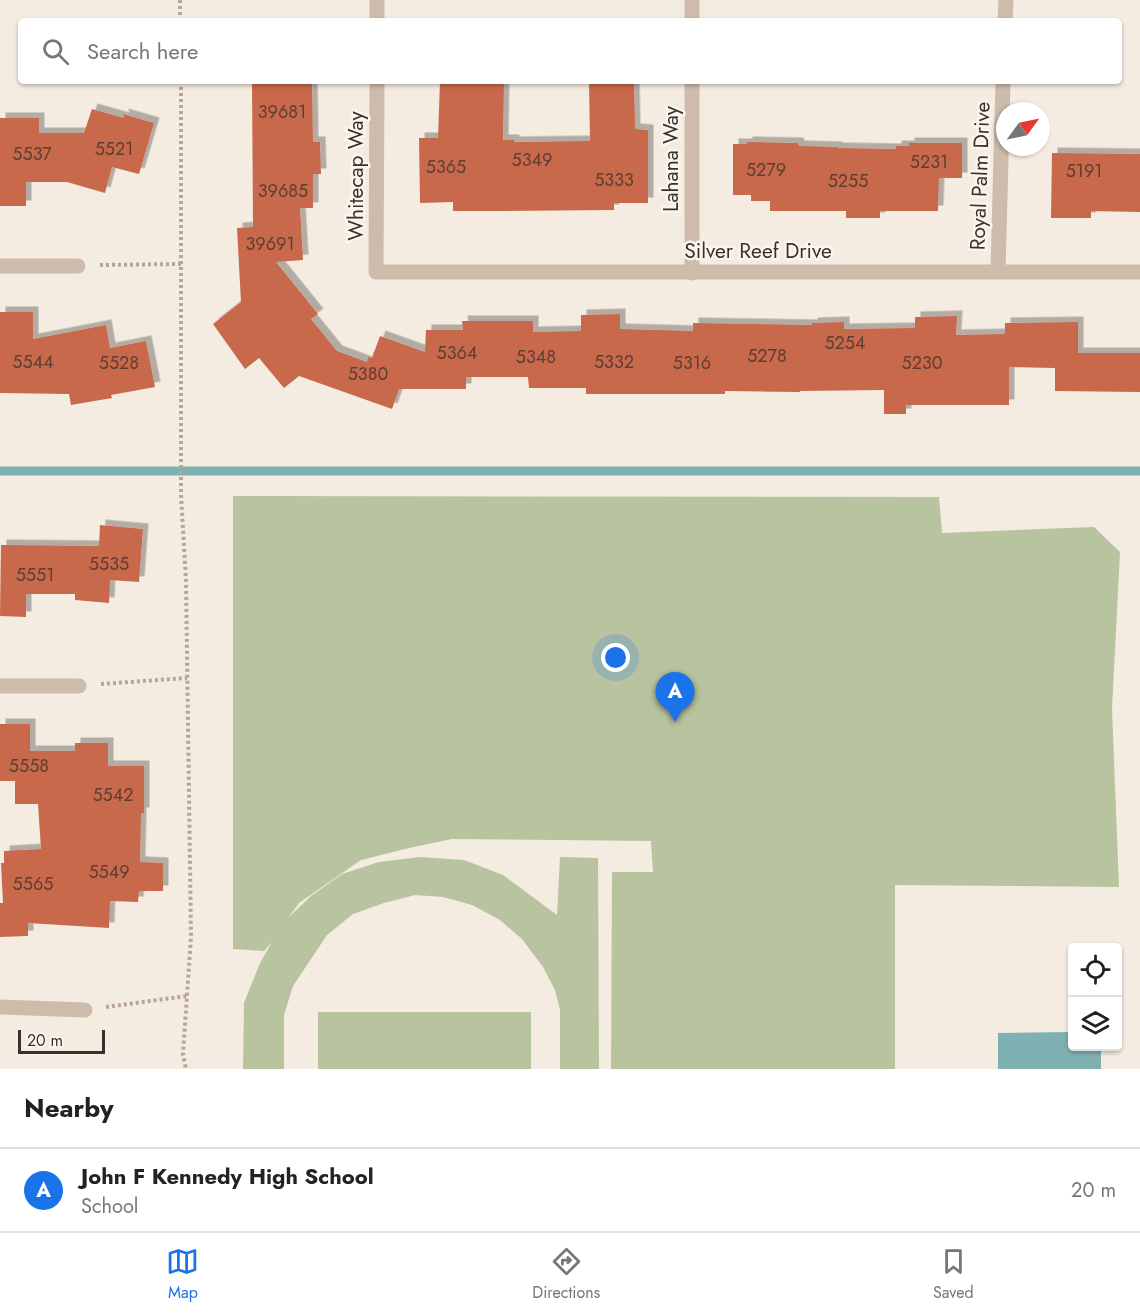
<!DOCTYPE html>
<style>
body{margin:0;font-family:Jost,sans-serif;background:#f6f6f6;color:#222}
.controls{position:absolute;right:18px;bottom:18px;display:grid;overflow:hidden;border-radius:6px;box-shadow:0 2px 4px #0004}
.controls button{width:54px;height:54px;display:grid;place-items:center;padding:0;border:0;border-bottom:2px solid #e0e0e0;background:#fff;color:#222;font:30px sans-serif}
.compass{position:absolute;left:996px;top:102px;width:54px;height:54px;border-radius:50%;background:#fff;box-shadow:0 2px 4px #0004;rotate:57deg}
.scale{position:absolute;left:18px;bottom:15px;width:87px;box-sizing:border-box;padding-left:6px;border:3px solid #3b302b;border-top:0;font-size:16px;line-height:21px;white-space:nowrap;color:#3b302b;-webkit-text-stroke:4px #fbf5ee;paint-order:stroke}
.you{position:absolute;left:616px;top:658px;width:21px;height:21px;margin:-15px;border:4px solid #fff;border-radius:50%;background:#1a73e8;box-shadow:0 0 0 9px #1a73e833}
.badge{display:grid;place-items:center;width:39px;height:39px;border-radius:50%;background:#1a73e8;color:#fff;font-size:20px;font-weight:700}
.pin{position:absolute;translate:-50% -50px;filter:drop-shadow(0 2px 3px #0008)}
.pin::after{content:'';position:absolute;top:32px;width:21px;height:18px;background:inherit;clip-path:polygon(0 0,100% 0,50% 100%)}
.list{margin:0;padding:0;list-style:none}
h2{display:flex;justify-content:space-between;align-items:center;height:78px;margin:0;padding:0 24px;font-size:26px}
h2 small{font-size:20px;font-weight:400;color:#767676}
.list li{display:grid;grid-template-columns:39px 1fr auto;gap:18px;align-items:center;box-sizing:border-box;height:84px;padding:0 24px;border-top:2px solid #e0e0e0}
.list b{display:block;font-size:22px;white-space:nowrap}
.list p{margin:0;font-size:20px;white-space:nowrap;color:#767676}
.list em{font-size:20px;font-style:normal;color:#767676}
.icon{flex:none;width:33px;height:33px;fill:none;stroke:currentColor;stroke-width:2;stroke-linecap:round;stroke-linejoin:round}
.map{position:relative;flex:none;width:1140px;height:1069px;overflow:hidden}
.search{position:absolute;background:#fff;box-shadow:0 2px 4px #0004;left:18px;right:18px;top:18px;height:66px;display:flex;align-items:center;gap:15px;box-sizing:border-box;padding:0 21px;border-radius:6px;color:#767676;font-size:22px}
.sheet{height:162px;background:#fff}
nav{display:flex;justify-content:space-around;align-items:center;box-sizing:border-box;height:84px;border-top:2px solid #e0e0e0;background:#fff;font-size:16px;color:#767676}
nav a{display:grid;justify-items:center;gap:3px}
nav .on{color:#1a73e8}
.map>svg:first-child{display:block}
.green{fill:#b8c4a0}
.water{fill:#7fb0b2}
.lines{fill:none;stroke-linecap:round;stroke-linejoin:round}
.stream{stroke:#7fb0b2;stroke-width:9}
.building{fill:#c8694b;filter:url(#shadow)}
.path{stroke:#b9a596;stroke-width:4;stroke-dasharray:3 3;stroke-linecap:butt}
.minor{stroke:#cdbbac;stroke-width:15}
.labels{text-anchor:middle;stroke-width:5;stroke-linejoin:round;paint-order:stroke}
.number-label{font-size:18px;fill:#5e3e33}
.street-label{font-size:21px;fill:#3b302b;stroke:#fbf5ee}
</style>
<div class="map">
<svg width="1140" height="1069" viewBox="0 0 1140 1069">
<defs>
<filter id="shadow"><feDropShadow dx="5.5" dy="-5.5" stdDeviation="0" flood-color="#0004"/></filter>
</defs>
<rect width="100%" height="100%" fill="#f4ebe1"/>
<!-- green -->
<path class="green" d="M 233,496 L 939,497 L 942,533 L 1094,527 L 1120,552 L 1112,709 L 1119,887 L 895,885 L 895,1069 L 611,1069 L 612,872 L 653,872 L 651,841 L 452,839 L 409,848 L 361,860 L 299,903 L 289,917 L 311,896 L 342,874 L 379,862 L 420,857 L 464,860 L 503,875 L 557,915 L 560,857 L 598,858 L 599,1069 L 560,1069 L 560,1010 L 555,990 L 543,967 L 522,939 L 500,920 L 472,905 L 443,897 L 415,895 L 384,903 L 353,914 L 327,935 L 293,986 L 284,1015 L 284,1069 L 243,1069 L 244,1003 L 260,963 L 272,942 L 264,951 L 233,949 Z
M 318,1012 L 531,1012 L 531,1069 L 318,1069 Z"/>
<!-- water -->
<path class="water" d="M 1072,1032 L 1072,1046 L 1101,1047 L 1101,1069 L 998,1069 L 998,1033 Z"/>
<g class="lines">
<!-- stream -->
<path class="stream" d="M 0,471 L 1140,471"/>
</g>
<!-- building -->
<path class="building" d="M 252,81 L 312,81 L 313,142 L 320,142 L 321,174 L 313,174 L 313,208 L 300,208 L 303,260 L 276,262 L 318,314 L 311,319 L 337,351 L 367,362 L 368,357 L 372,358 L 380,336 L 425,352 L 426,330 L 463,330 L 462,321 L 533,321 L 533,332 L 581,331 L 581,315 L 620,314 L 620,329 L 693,331 L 693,323 L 812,325 L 812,323 L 844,322 L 844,329 L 915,328 L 915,317 L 957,316 L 956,335 L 1005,334 L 1005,323 L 1078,322 L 1078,353 L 1140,353 L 1140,392 L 1055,391 L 1055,368 L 1009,367 L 1009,405 L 906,405 L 906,414 L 884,414 L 884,390 L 800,391 L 800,392 L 725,391 L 725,394 L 586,394 L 586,388 L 529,388 L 528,377 L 466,377 L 466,389 L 399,389 L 392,409 L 299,376 L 284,388 L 259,358 L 245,369 L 213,324 L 241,302 L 237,228 L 253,227 Z
M 440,81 L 504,81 L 503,140 L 514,140 L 514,142 L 590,141 L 589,81 L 634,81 L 635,129 L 648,130 L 648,203 L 614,203 L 614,210 L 499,211 L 453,211 L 453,202 L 420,203 L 419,138 L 438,138 Z
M 92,109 L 124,118 L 123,114 L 154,123 L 139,174 L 112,167 L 105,193 L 67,182 L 26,182 L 26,206 L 0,206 L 0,118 L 39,118 L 39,133 L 84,133 Z
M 747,142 L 798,143 L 799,146 L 837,147 L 837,148 L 896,149 L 896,146 L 909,146 L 909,143 L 962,143 L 962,178 L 939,178 L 938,211 L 880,211 L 880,218 L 846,218 L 846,211 L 770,211 L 770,201 L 751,201 L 751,195 L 733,195 L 733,144 L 747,144 Z
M 1052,153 L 1140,154 L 1140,212 L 1091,211 L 1091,218 L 1051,218 Z
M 0,312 L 33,312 L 33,339 L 106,325 L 110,348 L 146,341 L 155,387 L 111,395 L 112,398 L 71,405 L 69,394 L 0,393 Z
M 100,525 L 143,529 L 139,582 L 110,580 L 109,603 L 75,600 L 75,594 L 26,594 L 26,617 L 0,616 L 1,545 L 99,546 Z
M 0,724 L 30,724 L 30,751 L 75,751 L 75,743 L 108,743 L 108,766 L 144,766 L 144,813 L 141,813 L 140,862 L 163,863 L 163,891 L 139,891 L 138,902 L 110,901 L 109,928 L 28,923 L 28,936 L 0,937 L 0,903 L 3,903 L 1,863 L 4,863 L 4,851 L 41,849 L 38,804 L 15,804 L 15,781 L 0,781 Z"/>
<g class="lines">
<!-- path -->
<path class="path" d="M 180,0 L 180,21
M 181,81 L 181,495 L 186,580 L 191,937 L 183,1054 L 186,1069
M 100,265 L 181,264
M 101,684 L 187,678
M 106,1007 L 187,996"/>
<!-- minor -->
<path class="minor" d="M 377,21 L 377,0
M 692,21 L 692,0
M 1005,21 L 1006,0
M 377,81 L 376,272 L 1140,272
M 0,266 L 78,266
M 998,272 L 1003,81
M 692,273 L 692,81
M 0,686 L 79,686
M 0,1007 L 85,1010"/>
</g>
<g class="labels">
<!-- number labels -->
<g class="number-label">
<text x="282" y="118">39681</text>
<text x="114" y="155">5521</text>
<text x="32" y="160">5537</text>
<text x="532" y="166">5349</text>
<text x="929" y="168">5231</text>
<text x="446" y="173">5365</text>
<text x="766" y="176">5279</text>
<text x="1084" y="177">5191</text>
<text x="614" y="186">5333</text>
<text x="848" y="187">5255</text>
<text x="283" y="197">39685</text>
<text x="270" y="250">39691</text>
<text x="845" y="349">5254</text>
<text x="457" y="359">5364</text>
<text x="767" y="362">5278</text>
<text x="536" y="363">5348</text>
<text x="33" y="368">5544</text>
<text x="614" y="368">5332</text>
<text x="119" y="369">5528</text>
<text x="692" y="369">5316</text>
<text x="922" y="369">5230</text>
<text x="368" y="380">5380</text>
<text x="109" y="570">5535</text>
<text x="35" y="581">5551</text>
<text x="29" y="772">5558</text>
<text x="113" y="801">5542</text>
<text x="109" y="878">5549</text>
<text x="33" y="890">5565</text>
</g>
<!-- street labels -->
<g class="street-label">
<text transform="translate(671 159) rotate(-90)" y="7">Lahana Way</text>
<text transform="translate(356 176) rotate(-90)" y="7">Whitecap Way</text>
<text transform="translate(980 176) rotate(-88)" y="7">Royal Palm Drive</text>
<text x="758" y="258">Silver Reef Drive</text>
</g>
</g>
</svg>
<div class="controls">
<button><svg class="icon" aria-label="locate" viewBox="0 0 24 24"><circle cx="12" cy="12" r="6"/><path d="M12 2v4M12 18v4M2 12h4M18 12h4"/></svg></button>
<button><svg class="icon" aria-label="layers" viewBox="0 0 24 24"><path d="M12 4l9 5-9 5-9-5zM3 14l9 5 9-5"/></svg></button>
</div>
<svg class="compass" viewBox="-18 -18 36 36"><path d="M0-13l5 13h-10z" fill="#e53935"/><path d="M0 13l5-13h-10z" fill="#767676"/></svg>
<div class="scale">20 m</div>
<div class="you"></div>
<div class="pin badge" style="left:675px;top:722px">A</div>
<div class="search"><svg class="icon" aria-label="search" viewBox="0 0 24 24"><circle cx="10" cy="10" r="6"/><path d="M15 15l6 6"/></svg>Search here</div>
</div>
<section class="sheet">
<h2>Nearby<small></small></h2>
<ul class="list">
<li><span class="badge">A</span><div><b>John F Kennedy High School</b><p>School</p></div><em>20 m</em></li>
</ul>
</section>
<nav>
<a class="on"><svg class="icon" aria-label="map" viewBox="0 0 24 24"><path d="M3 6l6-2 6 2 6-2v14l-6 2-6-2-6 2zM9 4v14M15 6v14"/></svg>Map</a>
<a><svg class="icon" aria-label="directions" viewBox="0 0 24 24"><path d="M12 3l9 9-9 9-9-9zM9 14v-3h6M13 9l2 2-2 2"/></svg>Directions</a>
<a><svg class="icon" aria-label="saved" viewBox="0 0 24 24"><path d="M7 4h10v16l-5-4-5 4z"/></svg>Saved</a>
</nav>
